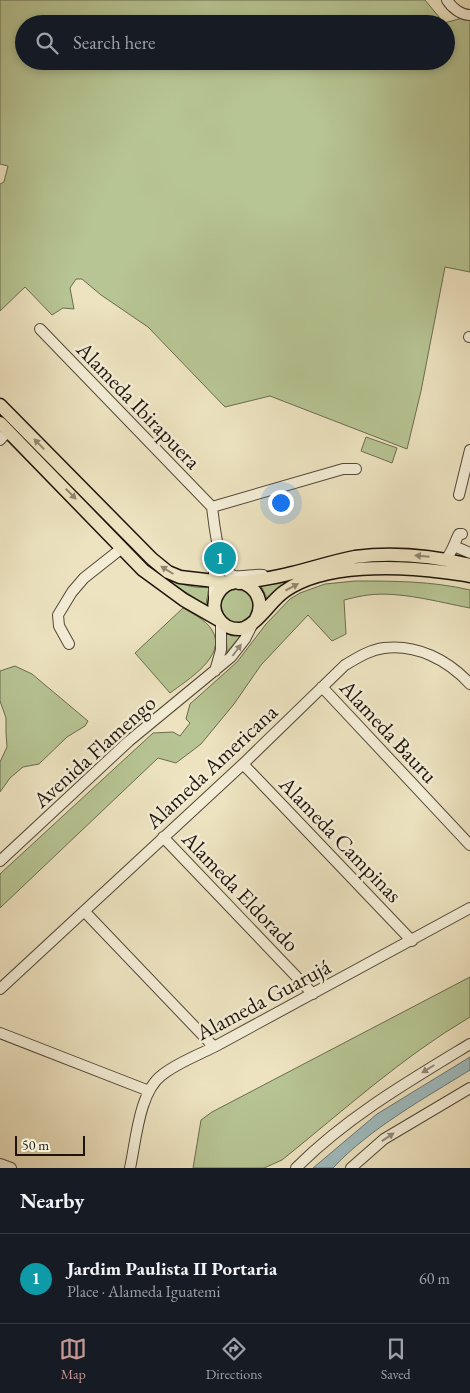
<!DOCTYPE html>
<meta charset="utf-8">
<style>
body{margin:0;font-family:"EB Garamond",serif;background:#242831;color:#f1f3f6}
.scale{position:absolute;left:15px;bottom:12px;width:70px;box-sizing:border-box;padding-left:5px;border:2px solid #1e140b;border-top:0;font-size:14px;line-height:18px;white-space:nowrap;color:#1e140b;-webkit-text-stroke:4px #f3edd6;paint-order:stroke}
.you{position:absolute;left:280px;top:502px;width:18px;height:18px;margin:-12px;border:4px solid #fff;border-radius:50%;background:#1a73e8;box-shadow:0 0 0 8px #1a73e833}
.badge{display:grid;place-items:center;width:32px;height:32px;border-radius:50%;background:#c59692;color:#fff;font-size:16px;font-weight:700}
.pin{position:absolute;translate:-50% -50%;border:2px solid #fff;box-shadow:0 1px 5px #0006}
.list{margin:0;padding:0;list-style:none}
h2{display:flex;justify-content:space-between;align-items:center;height:65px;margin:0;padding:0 20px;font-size:21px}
h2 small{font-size:16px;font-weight:400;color:#9ea1a6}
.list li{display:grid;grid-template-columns:32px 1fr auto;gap:15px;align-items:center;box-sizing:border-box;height:90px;padding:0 20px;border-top:1px solid #363941}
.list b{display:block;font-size:19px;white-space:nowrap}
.list p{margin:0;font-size:16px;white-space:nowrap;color:#9ea1a6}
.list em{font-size:16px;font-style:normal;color:#9ea1a6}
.icon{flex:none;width:28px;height:28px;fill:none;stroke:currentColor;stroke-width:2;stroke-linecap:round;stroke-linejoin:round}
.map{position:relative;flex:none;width:470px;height:1168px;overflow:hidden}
.search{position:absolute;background:#171b24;box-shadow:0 2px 8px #0003;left:15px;right:15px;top:15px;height:55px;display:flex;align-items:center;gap:12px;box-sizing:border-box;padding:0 18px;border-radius:28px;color:#9ea1a6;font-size:19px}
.sheet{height:155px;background:#171b24}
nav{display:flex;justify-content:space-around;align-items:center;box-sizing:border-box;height:70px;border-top:1px solid #363941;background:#171b24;font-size:14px;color:#9ea1a6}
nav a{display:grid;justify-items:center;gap:2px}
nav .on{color:#c59692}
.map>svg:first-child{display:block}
.green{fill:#b7c493;stroke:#6a6c4f;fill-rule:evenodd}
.water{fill:#9fbbbe;stroke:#6b7876}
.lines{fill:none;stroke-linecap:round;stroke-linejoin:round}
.minor-casing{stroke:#524838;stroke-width:12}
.major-casing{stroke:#1e140b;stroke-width:15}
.minor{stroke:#f3edd6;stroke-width:10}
.major{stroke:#ede3c0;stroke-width:12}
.oneway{fill:#90866f}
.oneway2{fill:#938b7b}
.labels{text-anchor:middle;stroke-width:5;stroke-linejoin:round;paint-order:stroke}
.street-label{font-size:22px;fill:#1e140b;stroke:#f3edd6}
</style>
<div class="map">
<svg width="470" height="1168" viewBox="0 0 470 1168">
<rect width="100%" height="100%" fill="#ede3c0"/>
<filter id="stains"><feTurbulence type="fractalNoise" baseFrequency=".004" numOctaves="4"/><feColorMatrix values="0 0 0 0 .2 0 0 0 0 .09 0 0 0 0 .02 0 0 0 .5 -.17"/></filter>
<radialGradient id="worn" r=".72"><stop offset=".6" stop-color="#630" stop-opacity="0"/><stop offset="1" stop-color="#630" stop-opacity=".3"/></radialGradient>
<!-- green -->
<path class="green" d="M 0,0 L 425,0 L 444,23 L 470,16 L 470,272 L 445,267 L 421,391 L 407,449 L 270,396 L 225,407 L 148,327 L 101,295 L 82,279 L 76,279 L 70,288 L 74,309 L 63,308 L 52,315 L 25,287 L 0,311 L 0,184 L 4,182 L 8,166 L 0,164 ZM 24,24 L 446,24 L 446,61 L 24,61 Z
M 366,437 L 397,448 L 392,463 L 361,451 Z
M 86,499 L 165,577 C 180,584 193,589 209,587 L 206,605 L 152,571 L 84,501 Z
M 416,561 L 465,569 L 397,563 L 278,589 L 267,598 L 261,586 C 293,581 322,567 354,563 C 374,560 396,561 416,561 Z
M 355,581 C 394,581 432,581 470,590 L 470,608 C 438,602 400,591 368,595 C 360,596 352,598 344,600 L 346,634 L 332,641 L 308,615 L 261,665 L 234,704 L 201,744 L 176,763 L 158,758 L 0,908 L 0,874 L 153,733 L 173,732 L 180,736 L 190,723 L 186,719 L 190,704 L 237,662 L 266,624 L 290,599 L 300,593 L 325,584 Z
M219 606a18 18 0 1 1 36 0a18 18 0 1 1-36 0Z
M 183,608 C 193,614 206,620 212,630 C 228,656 187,680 170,693 L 135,653 Z
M 226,633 L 232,636 L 241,635 L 227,652 Z
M 15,666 L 32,674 L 88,721 L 85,726 L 67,737 L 39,764 L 23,767 L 10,778 L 0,792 L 0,762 L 7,747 L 6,733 L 6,718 L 0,701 L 0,671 Z
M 470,977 L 470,1017 C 402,1057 343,1111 282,1160 L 264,1168 L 193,1168 L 201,1120 L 212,1112 Z"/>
<!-- water -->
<path class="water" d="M 470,1057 L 470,1070 C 425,1098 369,1129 333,1168 L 313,1168 L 377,1114 Z"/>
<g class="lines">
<defs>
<path id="minor" d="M 447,0 C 452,8 461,15 470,15
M 40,329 L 212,507
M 469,337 L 470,337
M 0,440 L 8,431
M 459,495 L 470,450
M 212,507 L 343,469 L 356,469
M 212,507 C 214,521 218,573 235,576 C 244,577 254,574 263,575
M 454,546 L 470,553
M 446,559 C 453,551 454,543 459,534 L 462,534
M 214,601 L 214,564 L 217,549
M 69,644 L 59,626 L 58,615 L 72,592 L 84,578 L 122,548
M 215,671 L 221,650 L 221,622
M 322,687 L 470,845
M 243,764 L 412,941
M 163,837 L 313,994
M 0,861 L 129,741 L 231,657 L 245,639 L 253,623
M 84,911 L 214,1047
M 0,989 L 243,764 L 345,665 C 357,658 369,650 384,648 C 417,644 448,660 470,684
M 0,1033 L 149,1091
M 0,1164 L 11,1168
M 130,1168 C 136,1141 139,1092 162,1075 C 177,1063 196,1056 214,1047 L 470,908
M 296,1168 C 347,1117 409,1081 470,1044
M 351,1168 L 384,1139 L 470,1088"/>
<path id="major" d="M 0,405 L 152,559 L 168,572 L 180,577 L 232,583
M 0,423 L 143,570 L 184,600 L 219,620
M 239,583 C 257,580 274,578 292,573 C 313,568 334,561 355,557 C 394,552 433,556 470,565
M 256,619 C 271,592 236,568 219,592 C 207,608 220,630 240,629 C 255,628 271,600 285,591 C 324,563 398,566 444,572 C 452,573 462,574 470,576"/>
</defs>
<!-- minor casing -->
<use href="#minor" class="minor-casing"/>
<!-- major casing -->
<use href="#major" class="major-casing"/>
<!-- minor -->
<use href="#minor" class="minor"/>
<!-- major -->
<use href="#major" class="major"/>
</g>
<!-- one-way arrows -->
<defs><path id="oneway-solid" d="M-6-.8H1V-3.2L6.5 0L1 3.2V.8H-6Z" transform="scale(1.25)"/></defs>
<g class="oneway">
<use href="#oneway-solid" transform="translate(39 444) rotate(-134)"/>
<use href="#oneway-solid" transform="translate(71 494) rotate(45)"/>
<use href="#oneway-solid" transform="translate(422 556) rotate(-175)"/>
<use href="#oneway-solid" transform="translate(167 570) rotate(-148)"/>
<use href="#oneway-solid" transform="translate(292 587) rotate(-28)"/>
</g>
<g class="oneway2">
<use href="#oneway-solid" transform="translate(237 650) rotate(-53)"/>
<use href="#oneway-solid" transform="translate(428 1069) rotate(148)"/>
<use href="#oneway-solid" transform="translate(388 1137) rotate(-34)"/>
</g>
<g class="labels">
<!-- street labels -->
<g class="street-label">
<text transform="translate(139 405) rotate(46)" y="8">Alameda Ibirapuera</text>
<text transform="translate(389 731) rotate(47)" y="8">Alameda Bauru</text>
<text transform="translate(94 751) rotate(-42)" y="8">Avenida Flamengo</text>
<text transform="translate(211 766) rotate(-43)" y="8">Alameda Americana</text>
<text transform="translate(341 839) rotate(46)" y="8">Alameda Campinas</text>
<text transform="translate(241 891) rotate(46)" y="8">Alameda Eldorado</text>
<text transform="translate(263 999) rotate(-28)" y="8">Alameda Guarujá</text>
</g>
</g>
<rect width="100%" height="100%" filter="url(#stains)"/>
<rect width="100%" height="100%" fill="url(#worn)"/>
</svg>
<div class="scale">50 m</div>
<div class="you"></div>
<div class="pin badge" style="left:220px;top:558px;background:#0f9aa8">1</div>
<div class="search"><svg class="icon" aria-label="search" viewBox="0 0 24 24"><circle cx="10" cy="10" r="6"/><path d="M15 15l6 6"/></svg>Search here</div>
</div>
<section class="sheet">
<h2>Nearby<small></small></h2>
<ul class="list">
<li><span class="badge" style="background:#0f9aa8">1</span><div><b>Jardim Paulista II Portaria</b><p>Place · Alameda Iguatemi</p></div><em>60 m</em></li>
</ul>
</section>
<nav>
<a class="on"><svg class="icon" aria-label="map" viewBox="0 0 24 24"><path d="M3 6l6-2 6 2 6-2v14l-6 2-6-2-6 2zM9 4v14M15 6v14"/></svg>Map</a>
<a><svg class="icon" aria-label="directions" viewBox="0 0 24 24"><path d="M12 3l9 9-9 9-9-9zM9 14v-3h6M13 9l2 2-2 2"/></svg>Directions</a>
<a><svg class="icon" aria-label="saved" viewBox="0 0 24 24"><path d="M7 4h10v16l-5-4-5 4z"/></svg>Saved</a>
</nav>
